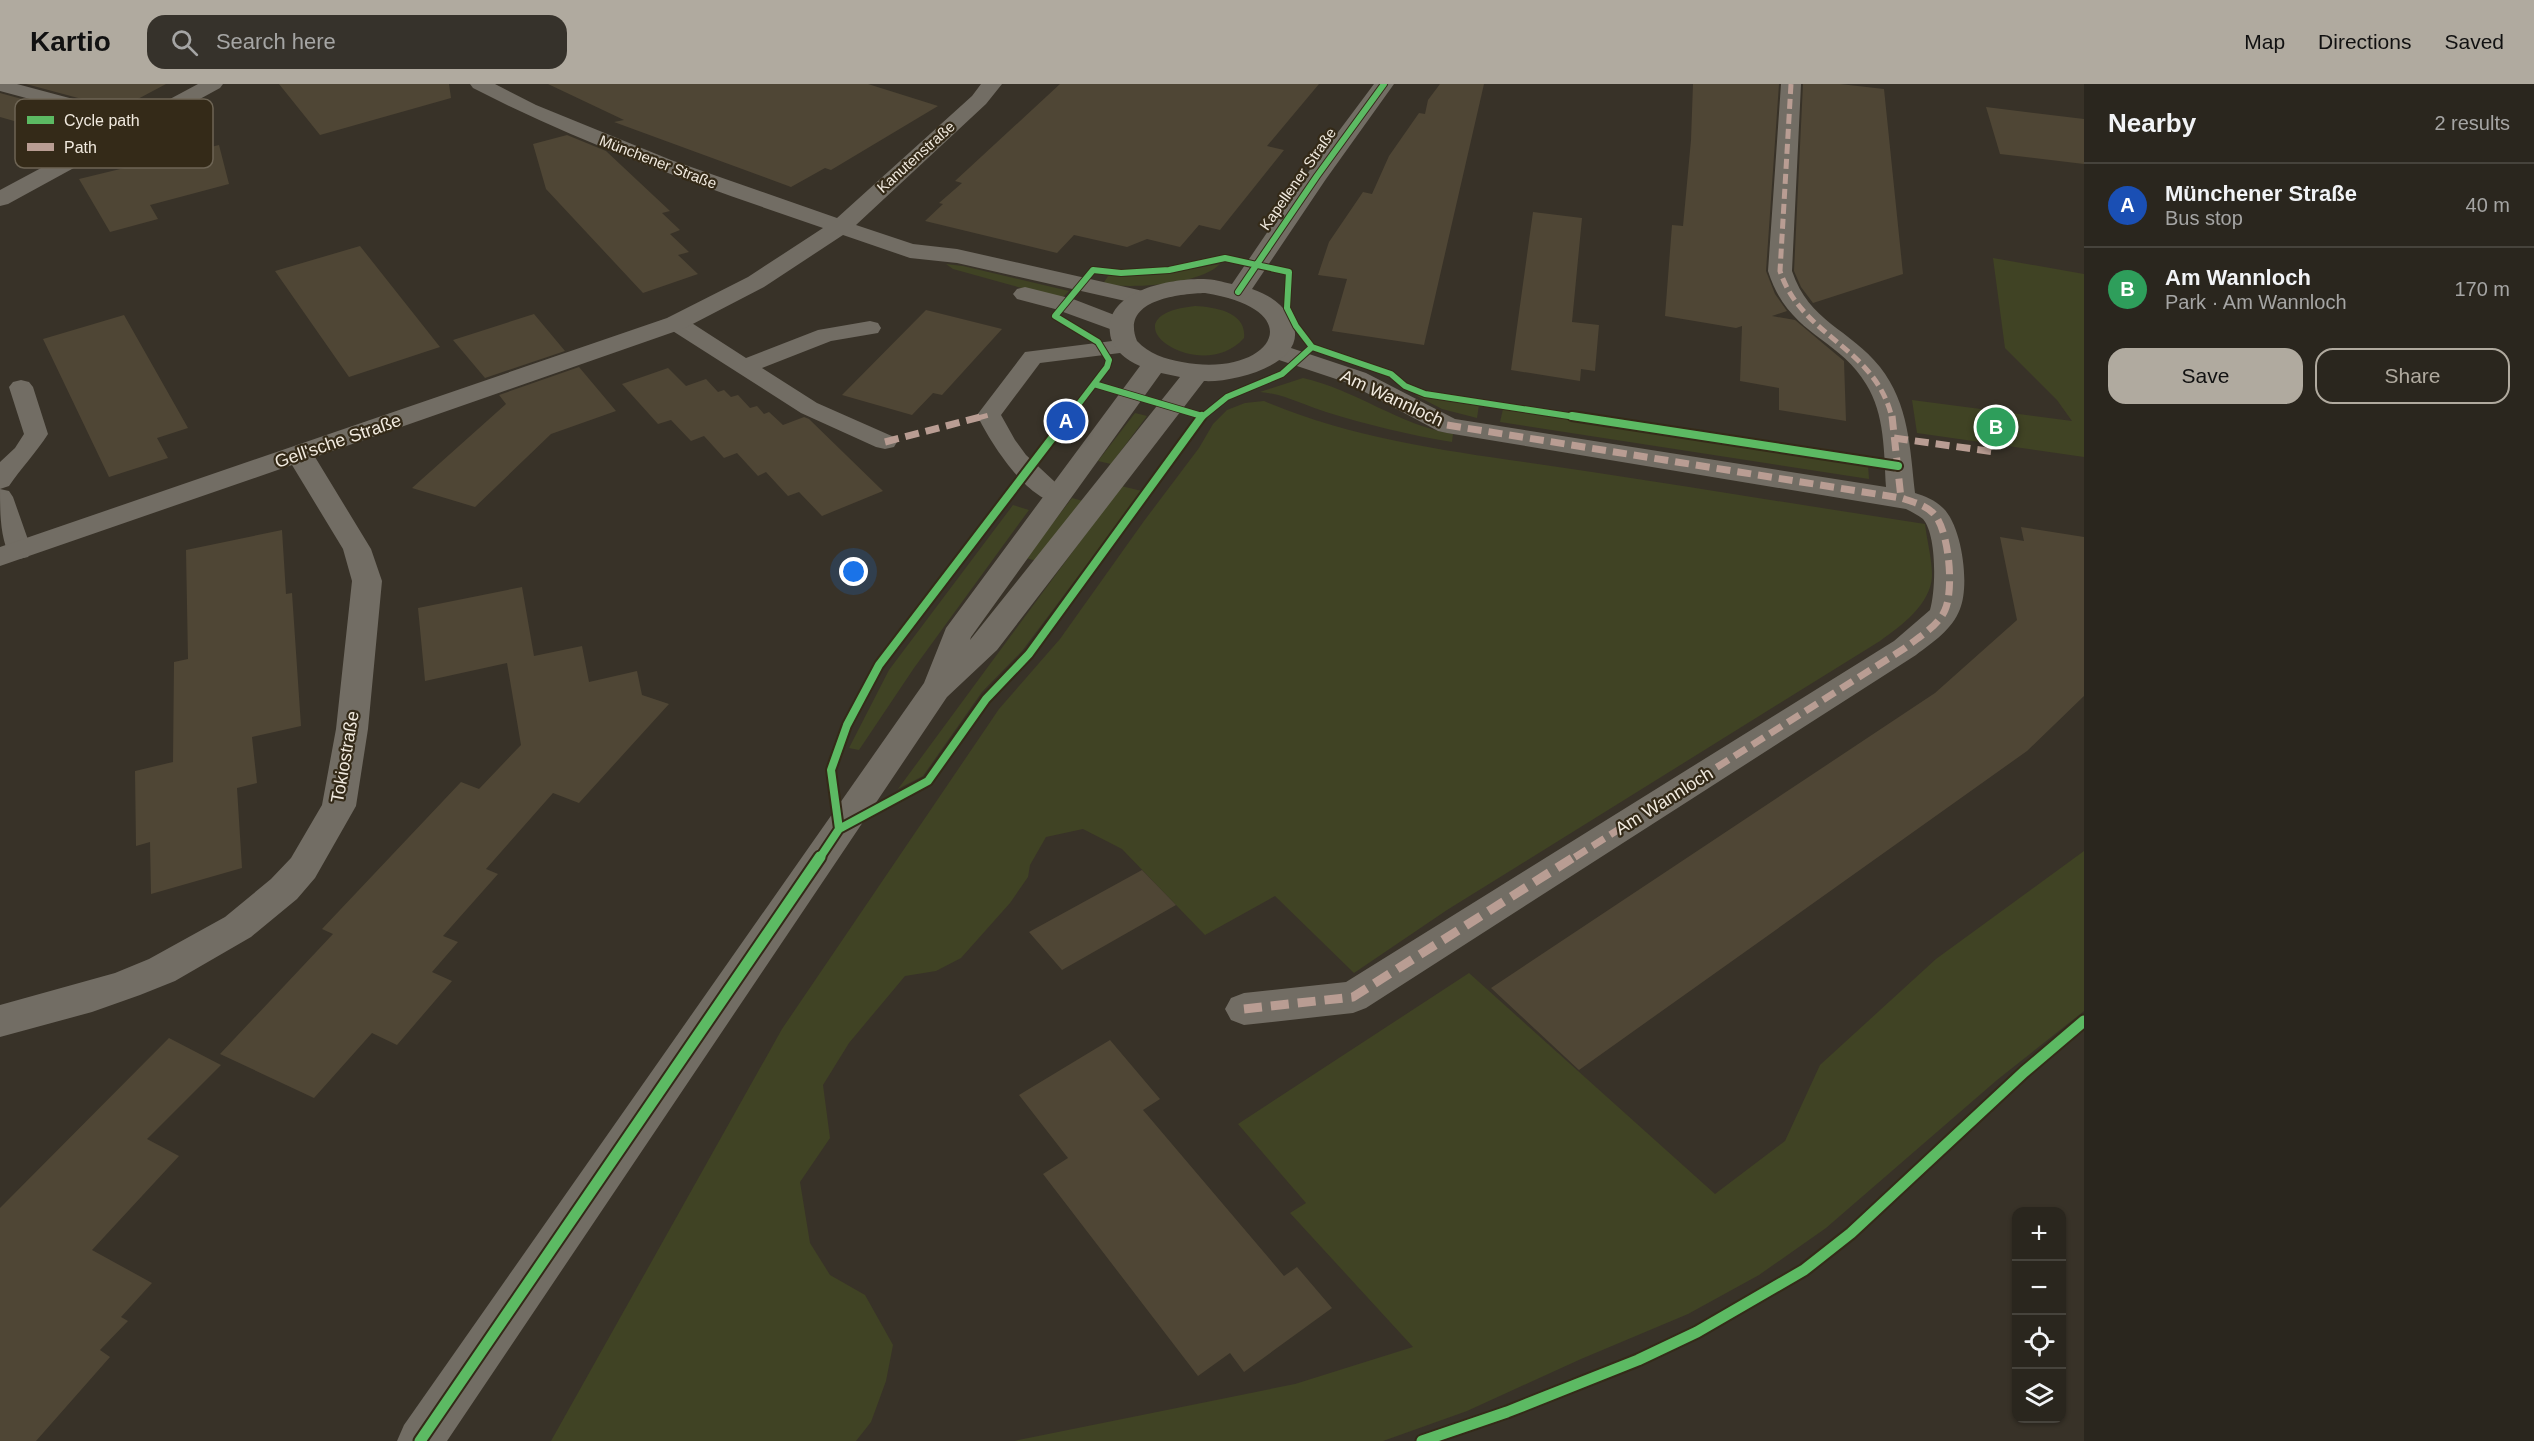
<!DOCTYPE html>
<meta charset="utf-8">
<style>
body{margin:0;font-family:Arial,sans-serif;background:#36322b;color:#f1f3f6}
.controls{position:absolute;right:18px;bottom:18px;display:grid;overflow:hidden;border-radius:12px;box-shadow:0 2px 4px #0004}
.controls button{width:54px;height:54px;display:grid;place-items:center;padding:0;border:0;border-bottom:2px solid #46433c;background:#2a261e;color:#f1f3f6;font:30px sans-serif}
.you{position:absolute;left:854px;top:488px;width:21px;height:21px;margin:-15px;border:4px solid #fff;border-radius:50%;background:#1a73e8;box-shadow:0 0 0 9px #1a73e833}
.badge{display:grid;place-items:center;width:39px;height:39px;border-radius:50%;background:#b0aa9f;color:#fff;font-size:20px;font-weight:700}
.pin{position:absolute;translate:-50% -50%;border:3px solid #fff;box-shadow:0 2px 6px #0006}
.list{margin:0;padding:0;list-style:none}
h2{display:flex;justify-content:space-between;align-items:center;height:78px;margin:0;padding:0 24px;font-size:26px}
h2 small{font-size:20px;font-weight:400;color:#a5a5a4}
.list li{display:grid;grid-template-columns:39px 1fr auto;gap:18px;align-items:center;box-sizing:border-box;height:84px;padding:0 24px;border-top:2px solid #46433c}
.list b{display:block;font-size:22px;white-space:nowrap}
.list p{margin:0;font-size:20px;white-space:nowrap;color:#a5a5a4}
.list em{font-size:20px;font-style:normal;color:#a5a5a4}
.actions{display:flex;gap:12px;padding:18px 24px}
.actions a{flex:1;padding:14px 0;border:2px solid #b0aa9f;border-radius:18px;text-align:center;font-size:21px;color:#b0aa9f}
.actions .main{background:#b0aa9f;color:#111}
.icon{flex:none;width:33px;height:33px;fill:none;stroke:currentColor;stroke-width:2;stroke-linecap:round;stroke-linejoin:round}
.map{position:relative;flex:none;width:2084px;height:1357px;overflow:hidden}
header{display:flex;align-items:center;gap:36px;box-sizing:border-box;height:84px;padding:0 30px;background:#b0aa9f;color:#111}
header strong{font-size:28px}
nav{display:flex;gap:33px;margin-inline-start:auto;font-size:21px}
.search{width:420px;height:54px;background:#36322b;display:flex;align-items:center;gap:15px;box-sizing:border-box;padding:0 21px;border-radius:18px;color:#a5a5a4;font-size:22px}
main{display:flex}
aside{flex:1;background:#2a261e}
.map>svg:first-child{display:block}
.green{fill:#404324}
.building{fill:#4f4635}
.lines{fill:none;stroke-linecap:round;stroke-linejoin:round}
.service{fill:#726d64;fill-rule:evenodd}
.minor{fill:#726d64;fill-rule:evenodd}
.secondary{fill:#726d64;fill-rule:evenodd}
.quiet-far2{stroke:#b99d93;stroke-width:5;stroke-dasharray:10 5;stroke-linecap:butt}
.quiet-far1{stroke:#b99d93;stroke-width:7;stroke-dasharray:14 7;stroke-linecap:butt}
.quiet{stroke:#b99d93;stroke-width:9;stroke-dasharray:18 9;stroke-linecap:butt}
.cycleway-far2-casing{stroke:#342a18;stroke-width:8}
.cycleway-far1-casing{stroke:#342a18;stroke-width:12}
.cycleway-casing{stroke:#342a18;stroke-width:15}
.cycleway-far2{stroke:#5cba63;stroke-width:6}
.cycleway-far1{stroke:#5cba63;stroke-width:8}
.cycleway{stroke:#5cba63;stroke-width:11}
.labels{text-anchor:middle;stroke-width:4.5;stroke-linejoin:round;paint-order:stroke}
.far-street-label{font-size:15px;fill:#f1eadf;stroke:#342a18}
.street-label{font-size:18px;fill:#f1eadf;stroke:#342a18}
.key{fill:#342a18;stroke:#6d6454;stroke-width:1.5}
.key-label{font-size:16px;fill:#f1eadf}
</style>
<header>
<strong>Kartio</strong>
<div class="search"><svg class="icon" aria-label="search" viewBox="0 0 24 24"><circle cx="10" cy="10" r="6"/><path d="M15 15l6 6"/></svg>Search here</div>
<nav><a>Map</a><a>Directions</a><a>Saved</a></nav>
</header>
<main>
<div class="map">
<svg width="2084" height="1357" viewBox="0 0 2084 1357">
<rect width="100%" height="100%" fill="#383228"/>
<!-- green -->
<path class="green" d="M 1993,174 L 2084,190 L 2084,373 L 1917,349 L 1912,316 L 2072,337 L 2057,316 L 2005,264 Z
M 946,180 L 963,182 L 1069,207 L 1061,215 L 953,185 Z
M 1220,180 C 1200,201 1131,205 1103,200 L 1108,192 L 1155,191 Z
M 1195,222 C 1215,223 1247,228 1244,254 C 1200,304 1099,232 1195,222 Z
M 1303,294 C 1356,306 1399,341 1453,350 L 1452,358 C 1409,351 1368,341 1326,328 C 1303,321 1284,310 1260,308 Z
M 1415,311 L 1479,321 L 1477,334 L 1442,325 Z
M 1264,317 C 1366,361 1483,371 1592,388 C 1703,405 1814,423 1925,440 C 1927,457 1932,475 1932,492 C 1931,520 1901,542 1880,557 L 1447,826 L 1354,889 L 1275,812 L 1205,851 L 1122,765 L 1083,745 L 1046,753 L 1030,781 L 1028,793 L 1010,819 L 961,874 L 936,887 L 905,892 L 849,959 L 823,1001 L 830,1054 L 800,1098 L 810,1159 L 830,1191 L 865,1211 L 893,1261 L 886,1297 L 871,1338 L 856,1357 L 551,1357 L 782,945 L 999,625 L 1060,555 L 1144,437 L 1199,364 L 1213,340 L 1227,326 L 1245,319 Z
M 1503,325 L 1868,381 L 1869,395 L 1500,338 Z
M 1135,329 L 1147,332 L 1111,380 L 1098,377 Z
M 1121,402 L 1142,407 L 1022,567 L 982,608 L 923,692 L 898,705 Z
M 1072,414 L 1083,417 L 1037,477 L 1026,474 Z
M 1013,421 L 1029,426 L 914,584 L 859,666 L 849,664 L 889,586 Z
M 2084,767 L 2084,927 L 1997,996 L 1826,1144 L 1759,1191 L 1688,1230 L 1581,1275 L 1467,1327 L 1383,1357 L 1014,1357 L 1295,1300 L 1413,1263 L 1290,1129 L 1306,1119 L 1238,1040 L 1469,889 L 1715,1110 L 1785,1057 L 1820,981 L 1936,875 Z"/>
<!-- building -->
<path class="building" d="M 26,0 L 166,0 L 119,25 Z
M 279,0 L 449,0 L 451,14 L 320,51 Z
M 548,0 L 868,0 L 938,22 L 831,86 L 825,84 L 791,103 L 614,38 L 624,36 Z
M 1060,0 L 1319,0 L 1267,62 L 1284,66 L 1220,146 L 1199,141 L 1180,163 L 1147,155 L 1127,163 L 1074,151 L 1057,169 L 925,137 L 943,120 L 939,119 L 962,99 L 955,97 Z
M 1440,0 L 1484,0 L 1424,261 L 1332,247 L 1347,195 L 1318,191 L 1329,158 L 1363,108 L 1372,110 L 1389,72 L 1419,29 L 1425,30 L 1428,16 Z
M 1693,0 L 1779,0 L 1766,187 L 1775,210 L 1787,227 L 1772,232 L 1795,236 L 1844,277 L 1846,337 L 1779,326 L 1779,304 L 1740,297 L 1742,242 L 1736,244 L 1665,232 L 1672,141 L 1683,142 L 1691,56 Z
M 1803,0 L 1840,0 L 1884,5 L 1903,190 L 1813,219 L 1801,203 L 1794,187 Z
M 0,9 L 98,36 L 67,52 L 0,33 Z
M 1986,23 L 2084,35 L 2084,80 L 2000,70 Z
M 567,51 L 606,67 L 670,127 L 662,129 L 680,146 L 670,150 L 689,168 L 678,171 L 698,190 L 643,209 L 546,105 L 533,60 Z
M 219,61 L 229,100 L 150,121 L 158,135 L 110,148 L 79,95 Z
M 1533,128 L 1582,134 L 1572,238 L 1599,241 L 1595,287 L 1581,285 L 1580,297 L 1511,286 Z
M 360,162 L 440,263 L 349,293 L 275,187 Z
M 926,226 L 1002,245 L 942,311 L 933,309 L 912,331 L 842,311 Z
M 534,230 L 565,267 L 485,294 L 453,256 Z
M 124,231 L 188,344 L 157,354 L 168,374 L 109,393 L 43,255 Z
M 579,283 L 616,327 L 551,350 L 475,423 L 412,404 L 506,320 L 499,311 Z
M 668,284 L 686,302 L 706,295 L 718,308 L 724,306 L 731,313 L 738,311 L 750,324 L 757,322 L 764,330 L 769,328 L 783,341 L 804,333 L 809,335 L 883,407 L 822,432 L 799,408 L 788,412 L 766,388 L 758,392 L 737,369 L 724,374 L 704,352 L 691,357 L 671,336 L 658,340 L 622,300 Z
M 2021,443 L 2084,453 L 2084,612 L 2027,667 L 1579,986 L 1491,904 L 1935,609 L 2017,536 L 2000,453 L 2024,457 Z
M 282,446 L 286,510 L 292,509 L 301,642 L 252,653 L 257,699 L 237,704 L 242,784 L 151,810 L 150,758 L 136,762 L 135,687 L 173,678 L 174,578 L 188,575 L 186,466 Z
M 522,503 L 534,572 L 582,562 L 589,598 L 637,587 L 642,611 L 669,620 L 579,719 L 553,709 L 486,785 L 498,790 L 443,852 L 458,858 L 432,888 L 452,897 L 397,961 L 372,949 L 314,1014 L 220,970 L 333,850 L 322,845 L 461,698 L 479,705 L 521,661 L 507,579 L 425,597 L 418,524 Z
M 1142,786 L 1176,821 L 1062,886 L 1029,848 Z
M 169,954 L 221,981 L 147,1055 L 179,1072 L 92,1166 L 152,1199 L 121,1233 L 128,1237 L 100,1266 L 110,1273 L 36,1357 L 0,1357 L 0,1124 Z
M 1110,956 L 1160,1015 L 1143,1026 L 1284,1192 L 1297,1183 L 1332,1224 L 1244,1288 L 1230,1269 L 1198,1292 L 1043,1090 L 1068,1074 L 1019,1011 Z"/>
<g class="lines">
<!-- service -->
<path class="service" d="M 0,0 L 17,0 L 148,35 L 150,39 L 148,43 L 134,43 L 0,7 Z
M 676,232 L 684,234 L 746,274 L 818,246 L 870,237 L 878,239 L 881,244 L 878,249 L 831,257 L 762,284 L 817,319 L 894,353 L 897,358 L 894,363 L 885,365 L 876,363 L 801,329 L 668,244 L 665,239 L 668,234 Z
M 1128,255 L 1136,257 L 1139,262 L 1136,267 L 1040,279 L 1001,331 L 1015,356 L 1026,371 L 1070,412 L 1066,418 C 1032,426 990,358 977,331 L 1025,268 Z
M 21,296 L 29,298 L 33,303 L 48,350 C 36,369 21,384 9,402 L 0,405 L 0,378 L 15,364 L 24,350 L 9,303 L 13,298 Z
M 0,405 L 9,407 L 13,413 L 32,467 L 28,473 L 19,475 L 10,473 C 0,453 0,428 0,405 Z"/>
<!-- minor -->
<path class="minor" d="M 198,0 L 223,0 L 220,4 L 8,120 L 0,122 L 0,106 Z
M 470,0 L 495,0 L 536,21 L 671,76 L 837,134 L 972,12 L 981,0 L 1002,0 L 986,20 L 856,141 L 913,160 L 957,165 L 1143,207 L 1151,209 L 1155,214 L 1151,219 L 1143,221 L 957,179 L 910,174 L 843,151 L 764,203 L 685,244 L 315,373 L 371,465 L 382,497 L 368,645 L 356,722 L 315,794 L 297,815 L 251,853 L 175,897 L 140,911 L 92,928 L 0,953 L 0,921 L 115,889 L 149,875 L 225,833 L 271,795 L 291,774 L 322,721 L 336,645 L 352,497 L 343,465 L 292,381 L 0,482 L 0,463 L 667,234 L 748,193 L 823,144 C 704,103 585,62 473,4 Z
M 1781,0 L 1801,0 L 1792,187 C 1809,238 1850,245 1880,283 C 1909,320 1910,364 1915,409 C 1925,412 1935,416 1943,424 C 1962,442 1970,501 1960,525 C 1952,546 1933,558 1916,571 L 1366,924 L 1353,929 L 1244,941 L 1231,936 L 1225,925 L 1231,914 L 1244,909 L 1346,898 L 1894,557 L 1930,526 C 1936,506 1937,451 1923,435 C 1918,431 1912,428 1906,425 L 1447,349 L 1438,347 L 1348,299 L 1267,272 L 1263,267 L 1267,262 L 1276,259 L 1366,289 L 1455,335 L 1886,403 C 1884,369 1885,330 1866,300 C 1838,253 1788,251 1768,187 Z
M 1025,203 L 1073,215 L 1130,237 L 1133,242 L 1130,247 L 1121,249 L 1055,225 L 1017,215 L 1013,210 L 1017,205 Z"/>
<!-- secondary -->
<path class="secondary" d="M 1374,0 L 1394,0 L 1326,95 L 1252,205 C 1267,210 1280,218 1289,232 C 1318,277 1236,299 1204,297 L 997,566 L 947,613 L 447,1357 L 397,1357 L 404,1341 L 924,599 L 946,544 L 1140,282 C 1126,276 1111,264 1110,249 C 1104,206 1173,194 1204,195 C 1213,195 1223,198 1232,200 L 1309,87 ZM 1205,209 C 1316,227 1269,295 1182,278 C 1165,275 1149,270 1137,257 C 1120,216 1178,210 1205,209 ZM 1161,289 L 1180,293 L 970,556 L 971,553 Z"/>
<!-- quiet-far2 -->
<path class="quiet-far2" d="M 1791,0 L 1780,187 C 1802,254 1875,262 1892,334
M 1986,329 L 1987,334
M 978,334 L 989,331"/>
<!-- quiet-far1 -->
<path class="quiet-far1" d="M 1892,332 L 1901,414
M 1447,341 L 1901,414 C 1913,418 1930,422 1937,434 C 1949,453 1954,505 1945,526 C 1938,542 1919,553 1905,564 L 1572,775
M 1894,354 L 1995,368 L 1987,332
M 885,358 L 984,332"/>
<!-- quiet -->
<path class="quiet" d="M 1244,925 L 1353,913 L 1574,773"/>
<defs>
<path id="cycleway-far2" d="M 1238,208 L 1317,92 L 1384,0
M 1094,300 L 1202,332
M 1068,334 L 1107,283 L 1109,276 L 1098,258 L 1055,232 L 1093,186 L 1121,189 L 1169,186 L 1225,174 L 1289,188 L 1287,224 L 1296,242 L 1312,263 L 1391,290 L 1405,302 L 1425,310 L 1582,334
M 1201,334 L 1227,313 L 1282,290 L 1312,263"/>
<path id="cycleway-far1" d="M 1572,332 L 1898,382
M 839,745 L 831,686 L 847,641 L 879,581 L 1069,332
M 819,775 L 839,745 L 928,697 L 986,615 L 1029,570 L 1202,332"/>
<path id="cycleway" d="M 420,1357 L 820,773
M 1422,1357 L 1507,1328 L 1638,1276 L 1697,1248 L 1804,1186 L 1851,1149 L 2024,988 L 2084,937"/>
</defs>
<!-- cycleway-far2 casing -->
<use href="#cycleway-far2" class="cycleway-far2-casing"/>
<!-- cycleway-far1 casing -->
<use href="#cycleway-far1" class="cycleway-far1-casing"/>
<!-- cycleway casing -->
<use href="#cycleway" class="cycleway-casing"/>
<!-- cycleway-far2 -->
<use href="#cycleway-far2" class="cycleway-far2"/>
<!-- cycleway-far1 -->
<use href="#cycleway-far1" class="cycleway-far1"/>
<!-- cycleway -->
<use href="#cycleway" class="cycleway"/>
</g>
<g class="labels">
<!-- far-street labels -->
<g class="far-street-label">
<text transform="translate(916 73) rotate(-42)" y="5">Kanutenstraße</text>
<text transform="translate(658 78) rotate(21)" y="5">Münchener Straße</text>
<text transform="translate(1298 95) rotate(-55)" y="5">Kapellener Straße</text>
</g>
<!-- street labels -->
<g class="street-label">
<text transform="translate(1392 314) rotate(25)" y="6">Am Wannloch</text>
<text transform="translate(338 357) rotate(-19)" y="6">Gell'sche Straße</text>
<text transform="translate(345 673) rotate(-80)" y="6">Tokiostraße</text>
<text transform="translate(1664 717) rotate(-32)" y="6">Am Wannloch</text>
</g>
</g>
<!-- legend -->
<rect x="15" y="15" width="198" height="69" rx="9" class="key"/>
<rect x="27" y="32" width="27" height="8" fill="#5cba63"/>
<rect x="27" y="59" width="27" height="8" fill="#b99d93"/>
<g class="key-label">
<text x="64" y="42">Cycle path</text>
<text x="64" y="69">Path</text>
</g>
</svg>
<div class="controls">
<button>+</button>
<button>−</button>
<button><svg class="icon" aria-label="locate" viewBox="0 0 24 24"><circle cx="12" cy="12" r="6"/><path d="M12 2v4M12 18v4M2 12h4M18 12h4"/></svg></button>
<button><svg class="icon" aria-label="layers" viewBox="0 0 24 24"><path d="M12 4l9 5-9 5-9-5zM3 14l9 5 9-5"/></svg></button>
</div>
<div class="you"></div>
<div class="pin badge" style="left:1066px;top:337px;background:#1a4fb4">A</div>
<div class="pin badge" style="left:1996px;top:343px;background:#2e9e5b">B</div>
</div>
<aside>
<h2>Nearby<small>2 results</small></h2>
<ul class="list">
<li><span class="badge" style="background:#1a4fb4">A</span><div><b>Münchener Straße</b><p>Bus stop</p></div><em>40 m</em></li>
<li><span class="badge" style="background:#2e9e5b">B</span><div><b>Am Wannloch</b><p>Park · Am Wannloch</p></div><em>170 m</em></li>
</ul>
<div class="actions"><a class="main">Save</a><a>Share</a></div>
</aside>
</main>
